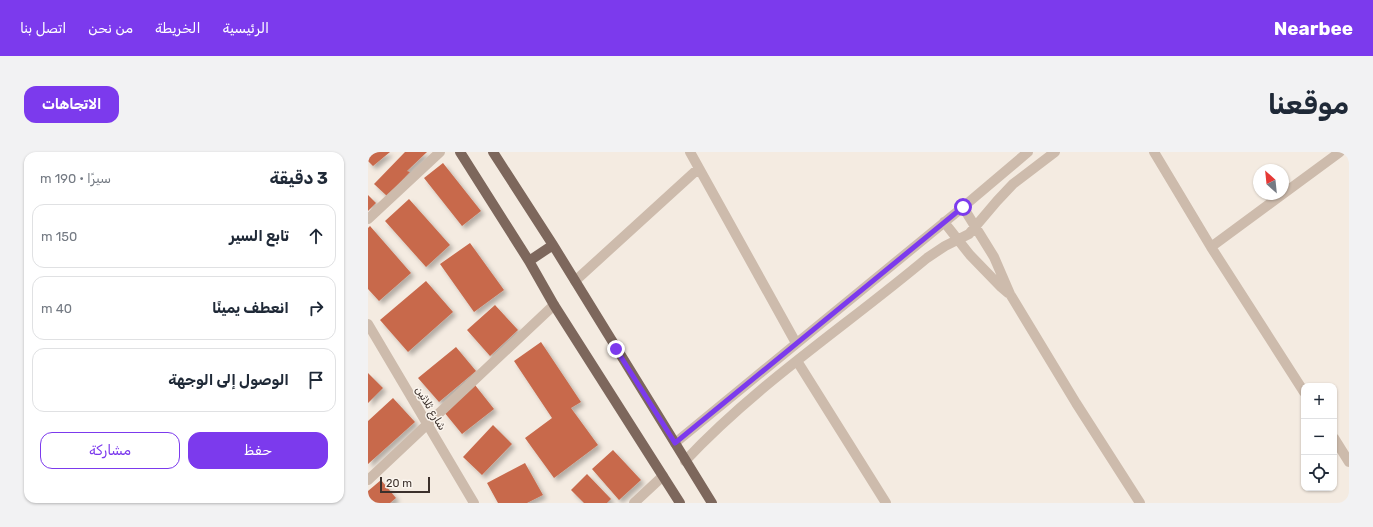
<!DOCTYPE html>
<html lang="ar">
<meta charset="utf-8">
<style>
body{margin:0;font-family:Rubik,Vazirmatn,sans-serif;background:#f2f2f3;color:#1f2937;direction:rtl}
.controls{position:absolute;right:12px;bottom:12px;display:grid;overflow:hidden;border-radius:8px;box-shadow:0 1px 3px #0004}
.controls button{width:36px;height:36px;display:grid;place-items:center;padding:0;border:0;border-bottom:1px solid #e0e1e3;background:#fff;color:#1f2937;font:20px sans-serif}
.compass{position:absolute;left:885px;top:12px;width:36px;height:36px;border-radius:50%;background:#fff;box-shadow:0 1px 3px #0004;rotate:333deg}
.scale{position:absolute;left:12px;bottom:10px;width:50px;box-sizing:border-box;padding-left:4px;border:2px solid #3b302b;border-top:0;font-size:11px;line-height:14px;white-space:nowrap;color:#3b302b;-webkit-text-stroke:3px #fbf5ee;paint-order:stroke}
.stop{position:absolute;width:12px;height:12px;margin:-9px;border:3px solid #7c3aed;border-radius:50%;background:#fff}
.stop.end{background:#7c3aed;border-color:#fff;box-shadow:0 1px 4px #0008}
.list{margin:0;padding:0;list-style:none}
h2{display:flex;justify-content:space-between;align-items:center;height:52px;margin:0;padding:0 16px;font-size:17px}
h2 small{font-size:13px;font-weight:400;color:#747a83}
.list li{display:grid;grid-template-columns:26px 1fr auto;gap:12px;align-items:center;box-sizing:border-box;height:64px;margin:0 8px 8px;padding:0 8px;border:1px solid #e0e1e3;border-radius:12px}
.list b{display:block;font-size:15px;white-space:nowrap}
.list em{font-size:13px;font-style:normal;color:#747a83}
.actions{display:flex;gap:8px;padding:12px 16px}
.actions a{flex:1;padding:9px 0;border:1px solid #7c3aed;border-radius:12px;text-align:center;font-size:14px;color:#7c3aed}
.actions .main{background:#7c3aed;color:#fff}
.icon{flex:none;width:22px;height:22px;fill:none;stroke:currentColor;stroke-width:2;stroke-linecap:round;stroke-linejoin:round}
.map{position:relative;flex:none;width:981px;height:351px;overflow:hidden;direction:ltr;border-radius:12px}
header{display:flex;align-items:center;gap:24px;box-sizing:border-box;height:56px;padding:0 20px;background:#7c3aed;color:#fff}
header strong{font-size:19px}
nav{display:flex;gap:22px;margin-inline-start:auto;font-size:14px}
.intro{display:flex;align-items:center;justify-content:space-between;box-sizing:border-box;height:96px;padding:0 24px}
h1{margin:0;font-size:28px}
.button{padding:10px 18px;border-radius:12px;background:#7c3aed;color:#fff;font-size:14px;font-weight:700}
main{display:flex;gap:24px;padding:0 24px}
aside{flex:1;background:#fff;border-radius:12px;box-shadow:0 1px 3px #0004}
.map>svg:first-child{display:block}
.building{fill:#c8694b;filter:url(#shadow)}
.lines{fill:none;stroke-linecap:round;stroke-linejoin:round}
.minor{stroke:#cdbbac;stroke-width:10}
.major{stroke:#7d675c;stroke-width:10}
.route{stroke:#7c3aed;stroke-width:5}
.labels{text-anchor:middle;stroke-width:3;stroke-linejoin:round;paint-order:stroke}
.street-label{font-size:11px;fill:#3b302b;stroke:#fbf5ee}
</style>
<header>
<strong>Nearbee</strong>
<nav><a>الرئيسية</a><a>الخريطة</a><a>من نحن</a><a>اتصل بنا</a></nav>
</header>
<div class="intro"><h1>موقعنا</h1><a class="button">الاتجاهات</a></div>
<main>
<div class="map">
<svg width="981" height="351" viewBox="0 0 981 351">
<defs>
<filter id="shadow"><feDropShadow dx="3.5" dy="3.5" stdDeviation="2" flood-color="#0004"/></filter>
</defs>
<rect width="100%" height="100%" fill="#f4ebe1"/>
<!-- building -->
<path class="building" d="M 0,0 L 22,0 L 5,14 L 0,9 Z
M 37,0 L 59,0 L 39,19 L 42,20 L 19,44 L 6,32 Z
M 75,11 L 113,59 L 94,74 L 56,26 Z
M 0,43 L 8,51 L 0,59 Z
M 41,47 L 82,93 L 58,115 L 17,69 Z
M 2,74 L 43,121 L 11,149 L 0,137 L 0,76 Z
M 102,91 L 136,138 L 106,160 L 72,112 Z
M 58,129 L 85,160 L 40,200 L 12,168 Z
M 127,153 L 150,178 L 122,204 L 99,178 Z
M 173,190 L 213,250 L 203,256 L 230,293 L 186,326 L 157,286 L 184,266 L 146,209 Z
M 88,195 L 108,219 L 71,250 L 50,226 Z
M 0,221 L 15,236 L 0,251 Z
M 107,233 L 126,257 L 94,282 L 76,260 Z
M 25,246 L 47,270 L 0,312 L 0,269 Z
M 125,273 L 144,292 L 114,323 L 95,305 Z
M 245,298 L 273,328 L 251,348 L 224,317 Z
M 157,311 L 175,343 L 159,351 L 130,351 L 119,331 Z
M 219,322 L 243,347 L 239,351 L 216,351 L 203,338 Z
M 13,328 L 28,346 L 22,351 L 0,351 L 0,339 Z"/>
<g class="lines">
<!-- minor -->
<path class="minor" d="M 322,0 L 428,191
M 786,0 L 843,95 L 936,240
M 595,55 L 626,105 L 642,142 L 708,251 L 772,351
M 0,67 L 72,0
M 576,70 L 602,103 L 633,135 L 640,141
M 843,95 L 972,0
M 207,129 L 331,16
M 0,172 L 106,351
M 429,209 L 518,351
M 966,286 L 981,310
M 307,291 L 595,55 L 660,0
M 317,309 C 389,232 478,174 559,106 L 577,94 L 601,82 L 629,49 L 645,32 L 687,0
M 0,328 L 186,153
M 266,351 L 295,324"/>
<!-- major -->
<path class="major" d="M 92,0 L 161,109 L 186,153 L 312,351
M 125,0 L 185,93 L 344,351
M 161,109 L 185,93"/>
</g>
<g class="lines">
<!-- route -->
<path class="route" d="M 248,197 L 307,291 L 595,55"/>
</g>
<g class="labels">
<!-- street labels -->
<g class="street-label">
<text transform="translate(63 256) rotate(59)" y="4">شارع ثلاثين</text>
</g>
</g>
</svg>
<div class="controls">
<button>+</button>
<button>−</button>
<button><svg class="icon" aria-label="locate" viewBox="0 0 24 24"><circle cx="12" cy="12" r="6"/><path d="M12 2v4M12 18v4M2 12h4M18 12h4"/></svg></button>
</div>
<svg class="compass" viewBox="-18 -18 36 36"><path d="M0-13l5 13h-10z" fill="#e53935"/><path d="M0 13l5-13h-10z" fill="#747a83"/></svg>
<div class="scale">20 m</div>
<div class="stop" style="left:595px;top:55px"></div>
<div class="stop end" style="left:248px;top:197px"></div>
</div>
<aside>
<h2>3 دقيقة<small>سيرًا · 190 m</small></h2>
<ul class="list">
<li><svg class="icon" aria-label="ahead" viewBox="0 0 24 24"><path d="M12 20V5M6 11l6-6 6 6"/></svg><div><b>تابع السير</b></div><em>150 m</em></li>
<li><svg class="icon" aria-label="right" viewBox="0 0 24 24"><path d="M7 20v-9h11M14 6l5 5-5 5"/></svg><div><b>انعطف يمينًا</b></div><em>40 m</em></li>
<li><svg class="icon" aria-label="arrive" viewBox="0 0 24 24"><path d="M6 21V4h12l-3 4 3 4H6"/></svg><div><b>الوصول إلى الوجهة</b></div></li>
</ul>
<div class="actions"><a class="main">حفظ</a><a>مشاركة</a></div>
</aside>
</main>
